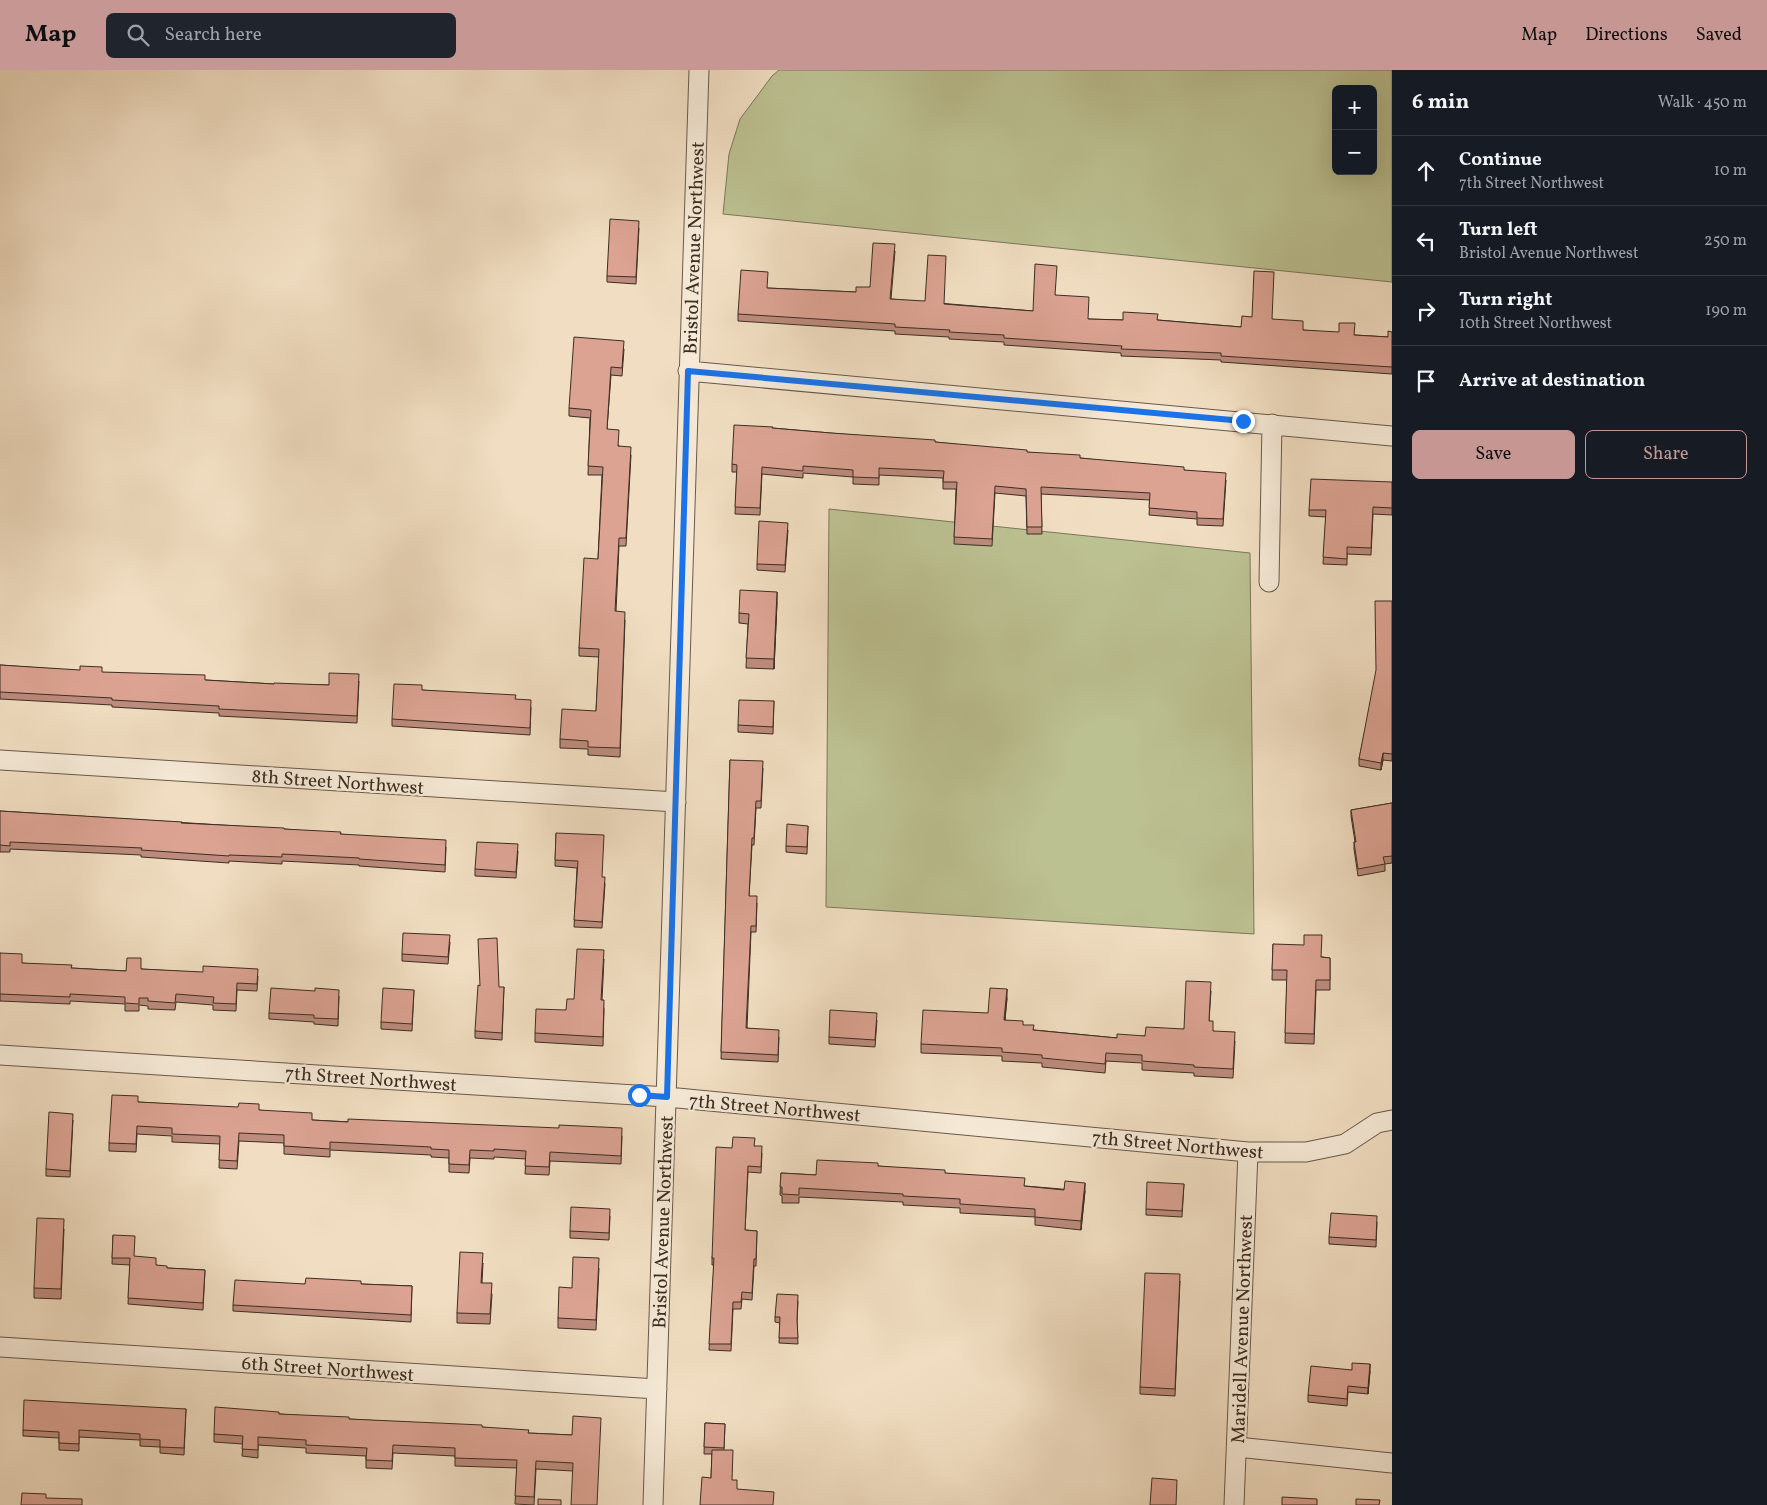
<!DOCTYPE html>
<meta charset="utf-8">
<style>
body{margin:0;font-family:Vollkorn,serif;background:#20242c;color:#f1f3f6}
.controls{position:absolute;right:15px;top:15px;display:grid;overflow:hidden;border-radius:8px;box-shadow:0 5px 20px #0002}
.controls button{width:45px;height:45px;display:grid;place-items:center;padding:0;border:0;border-bottom:1px solid #363941;background:#171b24;color:#f1f3f6;font:25px sans-serif}
.stop{position:absolute;width:15px;height:15px;margin:-11px;border:4px solid #1a73e8;border-radius:50%;background:#fff}
.stop.end{background:#1a73e8;border-color:#fff;box-shadow:0 1px 5px #0008}
.list{margin:0;padding:0;list-style:none}
h2{display:flex;justify-content:space-between;align-items:center;height:65px;margin:0;padding:0 20px;font-size:21px}
h2 small{font-size:16px;font-weight:400;color:#9ea1a6}
.list li{display:grid;grid-template-columns:32px 1fr auto;gap:15px;align-items:center;box-sizing:border-box;height:70px;padding:0 20px;border-top:1px solid #363941}
.list b{display:block;font-size:19px;white-space:nowrap}
.list p{margin:0;font-size:16px;white-space:nowrap;color:#9ea1a6}
.list em{font-size:16px;font-style:normal;color:#9ea1a6}
.actions{display:flex;gap:10px;padding:15px 20px}
.actions a{flex:1;padding:11px 0;border:1px solid #c59692;border-radius:8px;text-align:center;font-size:18px;color:#c59692}
.actions .main{background:#c59692;color:#111}
.icon{flex:none;width:28px;height:28px;fill:none;stroke:currentColor;stroke-width:2;stroke-linecap:round;stroke-linejoin:round}
.map{position:relative;flex:none;width:1392px;height:1435px;overflow:hidden}
header{display:flex;align-items:center;gap:30px;box-sizing:border-box;height:70px;padding:0 25px;background:#c59692;color:#111}
header strong{font-size:24px}
nav{display:flex;gap:28px;margin-inline-start:auto;font-size:18px}
.search{width:350px;height:45px;background:#20242c;display:flex;align-items:center;gap:12px;box-sizing:border-box;padding:0 18px;border-radius:8px;color:#9ea1a6;font-size:19px}
main{display:flex}
aside{flex:1;background:#171b24}
.map>svg:first-child{display:block}
.green{fill:#bcc192;stroke:#7c775a;fill-rule:evenodd}
.lines{fill:none;stroke-linecap:round;stroke-linejoin:round}
.street-casing{stroke:#69594a;stroke-width:21}
.street{stroke:#f6ead7;stroke-width:19}
.wall{fill:#bd8c7e;stroke:#3c2d22}
.shaded-wall{fill:#9a7267;stroke:#3c2d22}
.building{fill:#dca393;stroke:#3c2d22}
.route{stroke:#1a73e8;stroke-width:6}
.labels{text-anchor:middle;stroke-width:4.5;stroke-linejoin:round;paint-order:stroke}
.street-label{font-size:19px;fill:#3c2d22;stroke:#f6ead7}
</style>
<header>
<strong>Map</strong>
<div class="search"><svg class="icon" aria-label="search" viewBox="0 0 24 24"><circle cx="10" cy="10" r="6"/><path d="M15 15l6 6"/></svg>Search here</div>
<nav><a>Map</a><a>Directions</a><a>Saved</a></nav>
</header>
<main>
<div class="map">
<svg width="1392" height="1435" viewBox="0 0 1392 1435">
<rect width="100%" height="100%" fill="#f1dec2"/>
<filter id="stains"><feTurbulence type="fractalNoise" baseFrequency=".004" numOctaves="4"/><feColorMatrix values="0 0 0 0 .2 0 0 0 0 .09 0 0 0 0 .02 0 0 0 .5 -.17"/></filter>
<radialGradient id="worn" r=".72"><stop offset=".6" stop-color="#630" stop-opacity="0"/><stop offset="1" stop-color="#630" stop-opacity=".3"/></radialGradient>
<!-- green -->
<path class="green" d="M 779,0 L 1392,0 L 1392,212 L 723,144 L 729,84 L 740,49 L 772,6 ZM 1336,19 L 1373,19 L 1373,101 L 1336,101 Z
M 829,439 L 1250,483 L 1254,864 L 826,837 Z"/>
<g class="lines">
<defs>
<path id="street" d="M 688,301 L 1392,366
M 1269,512 L 1272,354
M 0,690 L 676,732
M 0,985 L 667,1027 L 1248,1082 L 1306,1082 L 1345,1074 L 1377,1053 L 1392,1050
M 0,1277 L 657,1319
M 1237,1377 L 1392,1393
M 653,1435 L 699,0
M 1234,1435 L 1248,1082"/>
</defs>
<!-- street casing -->
<use href="#street" class="street-casing"/>
<!-- street -->
<use href="#street" class="street"/>
</g>
<!-- wall -->
<path class="wall" d="M 639,158 L 636,214 L 607,212 L 607,206 Z
M 895,181 L 891,229 L 1033,241 L 1056,225 L 1088,249 L 1123,250 L 1158,250 L 1241,257 L 1272,249 L 1303,260 L 1355,265 L 1388,267 L 1392,262 L 1392,304 L 1221,292 L 1221,290 L 1121,286 L 1121,283 L 1004,275 L 1004,272 L 949,269 L 949,267 L 895,264 L 895,261 L 738,251 L 738,244 L 767,218 L 856,222 L 870,217 Z
M 624,279 L 622,306 L 611,305 L 607,359 L 619,376 L 631,385 L 626,476 L 619,476 L 616,541 L 625,550 L 620,687 L 588,685 L 588,679 L 560,678 L 560,669 L 596,641 L 599,587 L 579,586 L 579,578 L 598,489 L 602,405 L 588,405 L 590,348 L 569,346 L 569,338 Z
M 772,358 L 935,372 L 1080,388 L 1184,400 L 1226,410 L 1223,456 L 1197,455 L 1197,449 L 1149,445 L 1150,430 L 1041,424 L 1042,464 L 1027,464 L 1026,426 L 995,423 L 992,476 L 954,474 L 956,419 L 943,419 L 943,408 L 879,405 L 879,415 L 853,414 L 853,407 L 803,403 L 803,408 L 762,404 L 760,445 L 735,444 L 737,402 L 732,402 L 732,394 Z
M 1392,412 L 1392,445 L 1373,444 L 1371,485 L 1347,484 L 1347,495 L 1323,494 L 1326,447 L 1309,446 L 1309,440 Z
M 788,460 L 785,502 L 757,500 L 757,494 Z
M 1392,531 L 1392,691 L 1383,690 L 1381,700 L 1359,696 L 1359,689 Z
M 777,532 L 774,599 L 746,598 L 748,554 L 739,553 L 739,543 Z
M 0,595 L 205,610 L 274,614 L 329,615 L 359,611 L 357,653 L 219,646 L 219,643 L 112,637 L 112,635 L 0,629 Z
M 422,620 L 515,629 L 531,637 L 530,665 L 392,656 L 392,649 Z
M 774,631 L 773,664 L 738,662 L 738,655 Z
M 730,690 L 763,698 L 761,738 L 756,738 L 754,775 L 752,775 L 749,826 L 757,833 L 756,862 L 751,862 L 747,958 L 779,967 L 778,992 L 721,989 Z
M 1392,733 L 1392,793 L 1385,794 L 1385,801 L 1358,806 L 1354,779 L 1354,772 L 1355,772 L 1351,746 L 1351,740 Z
M 0,741 L 284,759 L 340,764 L 446,777 L 445,802 L 359,796 L 359,795 L 282,791 L 282,794 L 229,791 L 229,793 L 141,787 L 141,785 L 10,779 L 10,782 L 0,782 Z
M 808,756 L 807,784 L 786,782 L 786,776 Z
M 556,763 L 602,807 L 605,814 L 602,858 L 574,857 L 577,798 L 555,796 Z
M 518,781 L 516,808 L 475,806 L 475,799 Z
M 450,872 L 448,894 L 402,891 L 402,884 Z
M 1273,874 L 1322,887 L 1330,888 L 1330,920 L 1316,920 L 1314,974 L 1285,973 L 1287,910 L 1272,910 Z
M 0,883 L 22,893 L 71,898 L 126,901 L 141,899 L 258,906 L 257,921 L 237,920 L 236,941 L 213,940 L 213,935 L 176,932 L 175,940 L 148,939 L 148,936 L 139,935 L 139,941 L 125,941 L 125,934 L 70,931 L 70,934 L 0,931 Z
M 604,889 L 602,930 L 604,939 L 603,976 L 535,972 L 535,963 L 566,940 L 574,929 Z
M 504,917 L 502,970 L 475,968 L 475,961 Z
M 414,920 L 412,961 L 381,959 L 381,952 Z
M 315,921 L 339,926 L 338,956 L 314,954 L 314,952 L 269,949 L 269,943 Z
M 1211,921 L 1209,951 L 1213,961 L 1235,971 L 1233,1008 L 1194,1006 L 1194,1003 L 1142,1000 L 1142,993 L 1106,991 L 1105,1003 L 1042,997 L 1042,993 L 1002,991 L 1002,986 L 921,983 L 921,974 L 988,943 L 1007,928 L 1005,950 L 1023,955 L 1034,960 L 1117,968 L 1145,966 L 1184,959 Z
M 877,950 L 875,977 L 829,974 L 829,967 Z
M 138,1032 L 259,1040 L 312,1050 L 622,1066 L 621,1094 L 550,1091 L 549,1105 L 525,1104 L 526,1089 L 494,1087 L 494,1089 L 470,1088 L 469,1103 L 449,1102 L 449,1088 L 431,1087 L 431,1085 L 330,1080 L 330,1087 L 284,1084 L 284,1073 L 239,1071 L 237,1099 L 219,1098 L 220,1074 L 172,1072 L 172,1066 L 137,1064 L 136,1082 L 109,1081 L 109,1073 Z
M 73,1050 L 70,1107 L 46,1106 L 46,1099 Z
M 755,1076 L 762,1083 L 761,1103 L 748,1102 L 745,1160 L 757,1161 L 756,1196 L 754,1196 L 752,1230 L 742,1229 L 741,1239 L 733,1239 L 731,1281 L 709,1280 L 714,1195 L 712,1195 L 712,1188 L 732,1078 Z
M 878,1096 L 945,1103 L 1025,1116 L 1085,1121 L 1081,1160 L 1035,1155 L 1035,1147 L 960,1143 L 960,1138 L 903,1135 L 903,1132 L 799,1127 L 799,1133 L 782,1133 L 782,1126 L 780,1125 L 781,1103 L 816,1105 Z
M 1184,1114 L 1182,1147 L 1146,1145 L 1146,1139 Z
M 610,1146 L 609,1170 L 570,1168 L 570,1161 Z
M 1377,1152 L 1376,1177 L 1329,1174 L 1329,1167 Z
M 64,1159 L 61,1229 L 34,1228 L 34,1218 Z
M 113,1165 L 134,1186 L 156,1195 L 167,1198 L 205,1200 L 203,1240 L 128,1234 L 130,1195 L 112,1194 Z
M 483,1193 L 482,1213 L 492,1224 L 490,1254 L 457,1253 L 457,1243 Z
M 599,1198 L 596,1260 L 558,1258 L 558,1248 L 572,1218 Z
M 1180,1211 L 1175,1326 L 1140,1324 L 1140,1317 Z
M 305,1214 L 361,1214 L 412,1216 L 411,1252 L 233,1241 L 233,1235 Z
M 798,1231 L 797,1253 L 798,1274 L 779,1273 L 780,1253 L 775,1252 L 775,1247 Z
M 1352,1300 L 1370,1301 L 1368,1324 L 1348,1322 L 1347,1336 L 1308,1332 L 1308,1325 Z
M 186,1339 L 184,1385 L 160,1383 L 160,1377 L 140,1376 L 140,1370 L 79,1367 L 79,1381 L 59,1380 L 59,1368 L 23,1366 L 23,1360 Z
M 279,1344 L 349,1349 L 482,1357 L 528,1363 L 572,1365 L 601,1348 L 573,1401 L 536,1399 L 534,1435 L 515,1434 L 517,1398 L 455,1396 L 455,1386 L 393,1383 L 392,1399 L 366,1398 L 366,1386 L 306,1383 L 306,1378 L 258,1375 L 258,1388 L 242,1386 L 243,1374 L 214,1372 L 214,1364 Z
M 705,1353 L 725,1354 L 724,1380 L 711,1408 L 712,1384 L 704,1384 Z"/>
<!-- shaded-wall -->
<path class="shaded-wall" d="M 777,522 L 777,532 L 774,599 L 774,589 Z
M 1383,683 L 1383,690 L 1381,700 L 1381,693 Z
M 1007,919 L 1007,928 L 1004,959 L 1004,950 Z
M 1085,1113 L 1085,1121 L 1081,1160 L 1081,1151 Z
M 1370,1294 L 1370,1301 L 1368,1324 L 1368,1318 Z"/>
<!-- building -->
<path class="building" d="M 610,149 L 639,151 L 636,207 L 607,206 Z
M 873,173 L 895,174 L 890,229 L 925,231 L 928,185 L 946,186 L 944,234 L 1033,241 L 1035,194 L 1057,196 L 1055,225 L 1089,227 L 1088,249 L 1123,250 L 1123,242 L 1158,244 L 1157,250 L 1241,257 L 1242,246 L 1252,247 L 1254,201 L 1274,202 L 1272,249 L 1303,251 L 1303,260 L 1339,262 L 1339,253 L 1355,253 L 1354,265 L 1388,267 L 1388,261 L 1392,262 L 1392,297 L 1221,286 L 1221,283 L 1121,279 L 1122,276 L 1004,268 L 1004,265 L 949,262 L 950,260 L 895,257 L 895,254 L 738,244 L 741,200 L 768,202 L 767,218 L 856,222 L 856,217 L 870,217 Z
M 574,267 L 624,271 L 622,298 L 611,297 L 607,359 L 619,360 L 618,376 L 631,377 L 626,468 L 619,468 L 615,541 L 625,542 L 620,678 L 588,677 L 588,671 L 560,669 L 562,639 L 596,641 L 599,579 L 579,578 L 584,488 L 598,489 L 603,397 L 588,396 L 591,340 L 569,338 Z
M 734,355 L 773,357 L 772,358 L 831,363 L 935,370 L 935,372 L 1027,380 L 1027,382 L 1080,385 L 1080,388 L 1184,397 L 1184,400 L 1226,403 L 1223,449 L 1197,448 L 1197,442 L 1149,438 L 1150,423 L 1041,417 L 1042,457 L 1027,457 L 1026,419 L 995,416 L 992,469 L 954,467 L 957,412 L 943,412 L 944,401 L 879,398 L 879,408 L 853,407 L 853,400 L 803,396 L 803,401 L 762,397 L 760,438 L 735,437 L 737,395 L 732,394 Z
M 1311,409 L 1392,412 L 1392,438 L 1373,437 L 1371,478 L 1347,477 L 1347,489 L 1323,487 L 1326,440 L 1309,440 Z
M 759,451 L 788,453 L 785,495 L 757,494 Z
M 740,520 L 777,522 L 774,589 L 746,588 L 749,544 L 739,543 Z
M 1375,531 L 1392,531 L 1392,684 L 1383,683 L 1381,693 L 1359,689 L 1376,600 Z
M 0,595 L 80,600 L 80,596 L 102,597 L 102,602 L 205,605 L 205,610 L 274,614 L 274,613 L 329,615 L 329,603 L 359,604 L 357,646 L 219,639 L 219,636 L 112,630 L 112,628 L 0,622 Z
M 394,614 L 422,615 L 422,620 L 516,625 L 515,629 L 531,630 L 530,658 L 392,649 Z
M 739,630 L 774,631 L 773,657 L 738,655 Z
M 730,690 L 763,691 L 761,731 L 756,731 L 754,768 L 752,768 L 749,826 L 757,826 L 756,856 L 751,856 L 746,958 L 779,960 L 778,985 L 721,982 Z
M 1392,733 L 1392,786 L 1383,787 L 1385,794 L 1358,799 L 1354,772 L 1356,772 L 1351,740 Z
M 0,741 L 182,752 L 181,753 L 284,758 L 284,759 L 341,762 L 340,764 L 446,770 L 445,795 L 359,789 L 359,788 L 282,784 L 282,787 L 229,785 L 229,786 L 141,780 L 142,778 L 10,772 L 10,776 L 0,775 Z
M 787,754 L 808,756 L 807,777 L 786,776 Z
M 556,763 L 604,765 L 602,807 L 605,807 L 602,852 L 574,850 L 578,791 L 555,790 Z
M 477,772 L 518,774 L 516,802 L 475,799 Z
M 403,863 L 450,865 L 448,887 L 402,884 Z
M 1304,865 L 1322,865 L 1321,887 L 1330,888 L 1330,910 L 1316,910 L 1314,964 L 1285,963 L 1287,900 L 1272,900 L 1273,874 L 1304,875 Z
M 497,868 L 499,917 L 504,917 L 502,963 L 475,961 L 478,915 L 480,916 L 478,869 Z
M 577,879 L 604,880 L 601,930 L 604,930 L 603,967 L 535,963 L 536,939 L 566,940 L 567,929 L 574,929 Z
M 0,883 L 22,884 L 22,893 L 72,895 L 71,898 L 126,901 L 127,888 L 141,888 L 141,899 L 203,902 L 203,896 L 258,899 L 257,914 L 237,913 L 236,934 L 213,933 L 214,927 L 176,924 L 175,933 L 148,931 L 148,928 L 139,928 L 139,934 L 125,933 L 125,927 L 70,924 L 70,927 L 0,924 Z
M 1186,911 L 1211,912 L 1209,951 L 1213,951 L 1213,961 L 1235,962 L 1233,999 L 1194,997 L 1194,995 L 1142,991 L 1142,985 L 1106,983 L 1105,994 L 1042,988 L 1042,985 L 1002,982 L 1002,978 L 921,974 L 923,940 L 988,943 L 990,918 L 1007,919 L 1004,950 L 1023,951 L 1023,955 L 1034,955 L 1033,960 L 1117,968 L 1117,964 L 1145,966 L 1146,957 L 1184,959 Z
M 271,918 L 315,921 L 315,918 L 339,920 L 338,949 L 314,948 L 314,945 L 269,943 Z
M 383,918 L 414,920 L 412,954 L 381,952 Z
M 830,940 L 877,943 L 875,970 L 829,967 Z
M 112,1025 L 138,1026 L 138,1032 L 238,1037 L 239,1033 L 259,1034 L 259,1040 L 312,1043 L 312,1050 L 348,1052 L 348,1049 L 559,1058 L 559,1055 L 622,1058 L 621,1086 L 550,1082 L 549,1097 L 525,1096 L 526,1081 L 494,1079 L 494,1081 L 470,1080 L 469,1095 L 449,1094 L 449,1080 L 431,1079 L 431,1077 L 330,1072 L 330,1079 L 284,1076 L 284,1065 L 239,1063 L 237,1091 L 219,1090 L 220,1066 L 172,1064 L 172,1058 L 137,1056 L 136,1074 L 109,1073 Z
M 49,1042 L 73,1044 L 70,1101 L 46,1099 Z
M 733,1067 L 755,1068 L 754,1076 L 762,1076 L 761,1097 L 748,1096 L 745,1160 L 757,1161 L 756,1189 L 754,1189 L 752,1223 L 742,1222 L 741,1232 L 733,1232 L 731,1274 L 709,1274 L 714,1188 L 712,1188 L 716,1077 L 732,1078 Z
M 817,1090 L 878,1093 L 878,1096 L 945,1100 L 945,1103 L 1025,1108 L 1024,1116 L 1064,1120 L 1065,1111 L 1085,1113 L 1081,1151 L 1035,1147 L 1035,1139 L 960,1134 L 960,1129 L 903,1126 L 903,1124 L 799,1118 L 799,1125 L 782,1124 L 782,1117 L 780,1117 L 781,1103 L 816,1105 Z
M 1147,1112 L 1184,1114 L 1182,1141 L 1146,1139 Z
M 571,1137 L 610,1139 L 609,1163 L 570,1161 Z
M 1331,1143 L 1377,1146 L 1376,1170 L 1329,1167 Z
M 37,1148 L 64,1149 L 61,1219 L 34,1218 Z
M 113,1165 L 135,1166 L 134,1186 L 156,1188 L 156,1195 L 167,1196 L 167,1198 L 205,1200 L 203,1233 L 128,1228 L 130,1188 L 112,1188 Z
M 460,1182 L 483,1183 L 481,1213 L 492,1213 L 490,1244 L 457,1243 Z
M 573,1187 L 599,1188 L 596,1250 L 558,1248 L 559,1217 L 572,1218 Z
M 1145,1203 L 1180,1204 L 1175,1319 L 1140,1317 Z
M 306,1208 L 361,1211 L 361,1214 L 412,1216 L 411,1245 L 233,1235 L 235,1210 L 305,1214 Z
M 777,1224 L 798,1225 L 797,1250 L 798,1268 L 779,1268 L 780,1247 L 775,1247 Z
M 1352,1293 L 1370,1294 L 1368,1318 L 1348,1316 L 1347,1329 L 1308,1325 L 1311,1296 L 1352,1300 Z
M 24,1330 L 186,1339 L 184,1378 L 160,1377 L 160,1370 L 140,1369 L 140,1364 L 79,1360 L 79,1374 L 59,1373 L 59,1362 L 23,1360 Z
M 215,1337 L 279,1342 L 279,1344 L 349,1347 L 349,1349 L 482,1355 L 482,1357 L 529,1360 L 528,1363 L 572,1365 L 573,1346 L 601,1348 L 597,1435 L 571,1435 L 573,1393 L 536,1391 L 534,1427 L 515,1426 L 517,1390 L 455,1388 L 455,1378 L 393,1375 L 392,1391 L 366,1390 L 367,1378 L 306,1375 L 306,1370 L 258,1367 L 258,1380 L 242,1379 L 243,1366 L 214,1364 Z
M 705,1353 L 725,1354 L 724,1378 L 704,1377 Z
M 712,1380 L 733,1380 L 732,1410 L 737,1410 L 737,1419 L 774,1422 L 773,1435 L 700,1435 L 702,1407 L 711,1408 Z
M 1152,1408 L 1177,1410 L 1176,1435 L 1150,1435 Z
M 22,1423 L 46,1424 L 46,1428 L 82,1429 L 82,1435 L 21,1435 Z
M 1282,1427 L 1317,1429 L 1317,1435 L 1282,1435 Z
M 538,1429 L 561,1430 L 561,1435 L 538,1435 Z
M 1356,1429 L 1380,1430 L 1379,1435 L 1356,1435 Z"/>
<g class="lines">
<!-- route -->
<path class="route" d="M 639,1025 L 667,1027 L 688,301 L 1243,351"/>
</g>
<g class="labels">
<!-- street labels -->
<g class="street-label">
<text transform="translate(693 178) rotate(-88)" y="7">Bristol Avenue Northwest</text>
<text transform="translate(338 711) rotate(4)" y="7">8th Street Northwest</text>
<text transform="translate(371 1008) rotate(4)" y="7">7th Street Northwest</text>
<text transform="translate(775 1037) rotate(5)" y="7">7th Street Northwest</text>
<text transform="translate(1178 1074) rotate(5)" y="7">7th Street Northwest</text>
<text transform="translate(662 1152) rotate(-88)" y="7">Bristol Avenue Northwest</text>
<text transform="translate(1241 1259) rotate(-88)" y="7">Maridell Avenue Northwest</text>
<text transform="translate(328 1298) rotate(4)" y="7">6th Street Northwest</text>
</g>
</g>
<rect width="100%" height="100%" filter="url(#stains)"/>
<rect width="100%" height="100%" fill="url(#worn)"/>
</svg>
<div class="controls">
<button>+</button>
<button>−</button>
</div>
<div class="stop" style="left:639px;top:1025px"></div>
<div class="stop end" style="left:1243px;top:351px"></div>
</div>
<aside>
<h2>6 min<small>Walk · 450 m</small></h2>
<ul class="list">
<li><svg class="icon" aria-label="ahead" viewBox="0 0 24 24"><path d="M12 20V5M6 11l6-6 6 6"/></svg><div><b>Continue</b><p>7th Street Northwest</p></div><em>10 m</em></li>
<li><svg class="icon" aria-label="left" viewBox="0 0 24 24"><path d="M17 20v-9H6M10 6l-5 5 5 5"/></svg><div><b>Turn left</b><p>Bristol Avenue Northwest</p></div><em>250 m</em></li>
<li><svg class="icon" aria-label="right" viewBox="0 0 24 24"><path d="M7 20v-9h11M14 6l5 5-5 5"/></svg><div><b>Turn right</b><p>10th Street Northwest</p></div><em>190 m</em></li>
<li><svg class="icon" aria-label="arrive" viewBox="0 0 24 24"><path d="M6 21V4h12l-3 4 3 4H6"/></svg><div><b>Arrive at destination</b></div></li>
</ul>
<div class="actions"><a class="main">Save</a><a>Share</a></div>
</aside>
</main>
